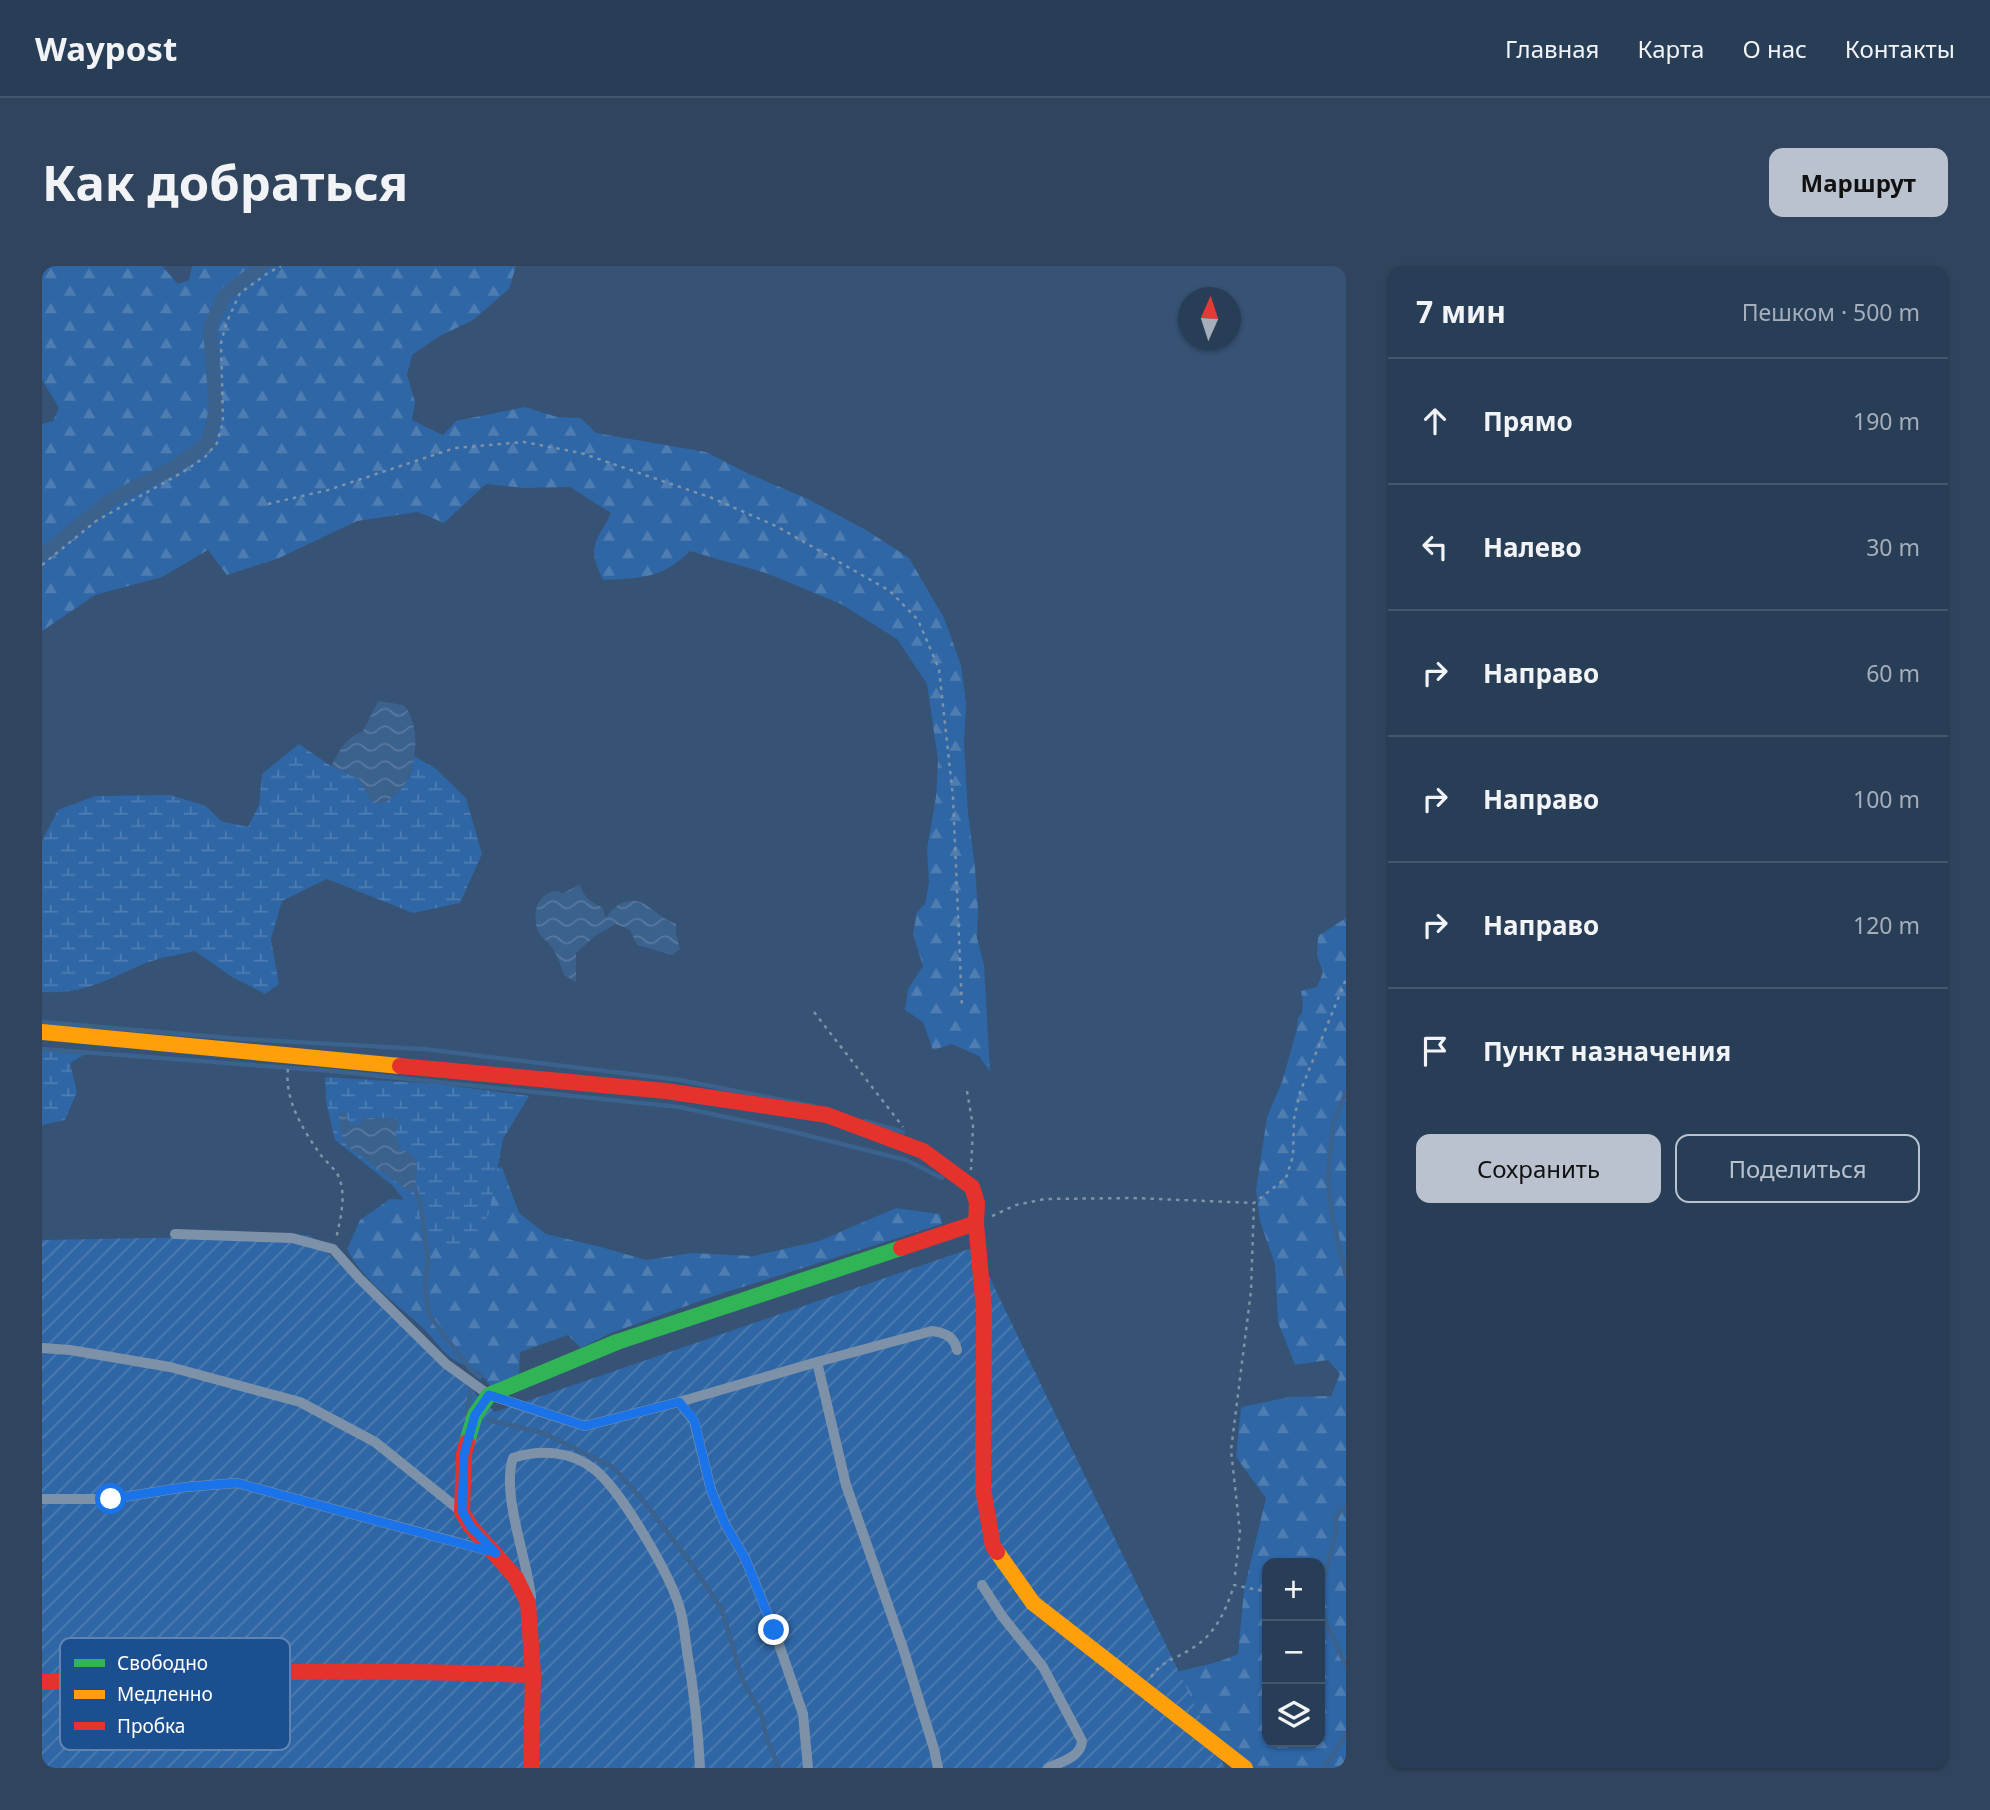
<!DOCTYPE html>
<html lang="ru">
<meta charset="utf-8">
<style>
body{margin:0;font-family:"Noto Sans",sans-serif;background:#30455d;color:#f1f3f6}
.controls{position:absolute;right:21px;bottom:21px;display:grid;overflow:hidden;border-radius:14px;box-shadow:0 2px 5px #0004}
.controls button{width:63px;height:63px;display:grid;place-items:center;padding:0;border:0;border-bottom:2px solid #44576d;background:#283e57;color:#f1f3f6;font:35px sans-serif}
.compass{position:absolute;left:1136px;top:21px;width:63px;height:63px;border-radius:50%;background:#283e57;box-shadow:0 2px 5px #0004;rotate:3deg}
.stop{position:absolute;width:21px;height:21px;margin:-16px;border:5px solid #1a73e8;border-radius:50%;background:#fff}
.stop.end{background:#1a73e8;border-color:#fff;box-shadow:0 2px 7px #0008}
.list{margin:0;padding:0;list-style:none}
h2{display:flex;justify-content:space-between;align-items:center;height:91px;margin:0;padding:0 28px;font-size:30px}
h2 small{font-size:23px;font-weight:400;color:#a5aeba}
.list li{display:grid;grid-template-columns:46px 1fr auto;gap:21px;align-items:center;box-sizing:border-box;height:126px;padding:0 28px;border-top:2px solid #44576d}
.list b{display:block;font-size:26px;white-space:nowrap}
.list em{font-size:23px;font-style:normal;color:#a5aeba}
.actions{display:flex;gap:14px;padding:21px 28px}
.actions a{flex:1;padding:16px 0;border:2px solid #b9c2ce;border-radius:14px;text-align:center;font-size:24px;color:#b9c2ce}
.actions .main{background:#b9c2ce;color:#111}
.icon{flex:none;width:38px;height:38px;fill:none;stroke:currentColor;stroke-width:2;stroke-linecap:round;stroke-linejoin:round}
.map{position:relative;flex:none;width:1304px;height:1502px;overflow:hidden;border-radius:14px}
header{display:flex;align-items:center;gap:42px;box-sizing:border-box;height:98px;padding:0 35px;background:#283e57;border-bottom:2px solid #44576d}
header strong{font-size:33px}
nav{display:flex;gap:38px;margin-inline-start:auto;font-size:24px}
.intro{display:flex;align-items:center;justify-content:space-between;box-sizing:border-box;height:168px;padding:0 42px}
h1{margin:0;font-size:49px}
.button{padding:18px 32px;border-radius:14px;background:#b9c2ce;color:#111;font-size:24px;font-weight:700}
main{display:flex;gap:42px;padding:0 42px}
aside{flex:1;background:#283e57;border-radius:14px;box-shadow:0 2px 5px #0004}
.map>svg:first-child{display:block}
.forest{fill:url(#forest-firs);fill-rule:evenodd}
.wetland{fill:url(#wetland-marsh)}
.garden{fill:url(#garden-furrows)}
.water{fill:url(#water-waves)}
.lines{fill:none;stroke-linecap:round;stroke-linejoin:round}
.stream{stroke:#3b618d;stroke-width:4.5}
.canal{stroke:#3b618d;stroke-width:14}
.path{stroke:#7d92a8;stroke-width:2.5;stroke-dasharray:3.5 5;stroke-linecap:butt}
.street{stroke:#7d92a8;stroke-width:10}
.fast{stroke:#30b455;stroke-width:16}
.slow{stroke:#ff9f0a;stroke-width:16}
.jam{stroke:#e5322d;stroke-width:16}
.route{stroke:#1a73e8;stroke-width:9}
.key{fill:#1b4f8f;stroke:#5f84b1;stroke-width:2}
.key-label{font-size:19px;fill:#fff}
</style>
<header>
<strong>Waypost</strong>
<nav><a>Главная</a><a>Карта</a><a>О нас</a><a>Контакты</a></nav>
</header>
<div class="intro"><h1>Как добраться</h1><a class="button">Маршрут</a></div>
<main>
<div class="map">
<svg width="1304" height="1502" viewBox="0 0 1304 1502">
<defs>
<pattern id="forest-firs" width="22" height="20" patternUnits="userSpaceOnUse" patternTransform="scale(1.75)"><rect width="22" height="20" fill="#2f66a5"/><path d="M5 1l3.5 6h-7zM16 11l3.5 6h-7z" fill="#4e7db2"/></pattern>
<pattern id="wetland-marsh" width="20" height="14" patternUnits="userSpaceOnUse" patternTransform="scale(1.75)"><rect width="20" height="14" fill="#2f66a5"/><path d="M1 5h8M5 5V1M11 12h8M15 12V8" fill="none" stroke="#4e7db2"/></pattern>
<pattern id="garden-furrows" width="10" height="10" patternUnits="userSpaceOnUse" patternTransform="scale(1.75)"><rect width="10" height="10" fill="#2f66a5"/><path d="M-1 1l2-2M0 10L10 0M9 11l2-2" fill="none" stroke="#4e7db2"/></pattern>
<pattern id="water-waves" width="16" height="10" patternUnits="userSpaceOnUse" patternTransform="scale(1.75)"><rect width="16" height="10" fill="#3b618d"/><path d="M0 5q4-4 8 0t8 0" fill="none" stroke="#58799e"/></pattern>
</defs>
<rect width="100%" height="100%" fill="#365274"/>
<!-- forest -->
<path class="forest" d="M 0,0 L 120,0 L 136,18 L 147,14 L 150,0 L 474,0 L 467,23 L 431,54 L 396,71 L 370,89 L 365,109 L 373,136 L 370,154 L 401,169 L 414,155 L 483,141 L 515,151 L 539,152 L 554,167 L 664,186 L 707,208 L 766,233 L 824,264 L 867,292 L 902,352 L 919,399 L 924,437 L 922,478 L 926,547 L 933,602 L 936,643 L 935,672 L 942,699 L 948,806 L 937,790 L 910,778 L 891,784 L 881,756 L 863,744 L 866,723 L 881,700 L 871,668 L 875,646 L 883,638 L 887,617 L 885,583 L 894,531 L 896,494 L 885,418 L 855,373 L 799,338 L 724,307 L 648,285 C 620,313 599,312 561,314 C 544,279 554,278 569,247 L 528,221 L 482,222 L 444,218 L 402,257 L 376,246 L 315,255 L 235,293 L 185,309 L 166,284 L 120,311 L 53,329 L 0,365 L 0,158 L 11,155 L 17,142 L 0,114 Z
M 1304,652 L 1304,1502 L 1210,1502 L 1149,1467 L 1119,1411 C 1145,1401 1171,1400 1196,1388 L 1202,1324 L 1224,1232 L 1194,1191 L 1199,1141 L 1248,1131 L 1289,1130 L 1298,1108 L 1286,1094 L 1253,1099 L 1236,1056 L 1233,998 L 1218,955 L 1214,924 L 1225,851 L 1240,816 L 1255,763 L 1256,752 L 1260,747 L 1261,737 L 1259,725 L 1275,721 L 1281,706 L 1275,690 L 1276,670 ZM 1225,1297 L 1278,1297 L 1278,1476 L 1225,1476 Z
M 460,901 L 477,947 L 504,968 L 559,981 L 604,994 L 650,987 L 711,990 L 777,975 L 854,942 L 898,948 L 900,958 L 672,1030 L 569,1067 L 539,1082 L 526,1069 L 478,1086 L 477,1109 L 450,1122 C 433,1096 426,1105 407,1090 C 397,1082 390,1070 381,1062 C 355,1038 321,1015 305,983 L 318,954 L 348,933 L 397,935 L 423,908 Z"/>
<!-- wetland -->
<path class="wetland" d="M 257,478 L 289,500 L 317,513 L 331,537 C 359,528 368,520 372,490 L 393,502 L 424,532 L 440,588 L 418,637 L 371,647 L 285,613 L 240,635 L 229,673 L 237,718 L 223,728 L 190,711 L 153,685 C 137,689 119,691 104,697 C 67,712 44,729 0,726 L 0,575 L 16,544 L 53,530 L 128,529 L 164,540 L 179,555 L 206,561 L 217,539 L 220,508 Z
M 0,783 L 49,785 L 28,797 L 35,826 L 23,854 L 0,859 Z
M 283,811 L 396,818 L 487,830 L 461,873 L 447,947 L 429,985 L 398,986 L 373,965 L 373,948 L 351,920 L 293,874 L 284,835 Z"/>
<!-- garden -->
<path class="garden" d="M 267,969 L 453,1146 L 933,981 L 1183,1502 L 0,1502 L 0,974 Z"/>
<!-- water -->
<path class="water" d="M 336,435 L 362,439 C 378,459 376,496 363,518 C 358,526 350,531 343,537 L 331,537 L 317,513 L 289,500 C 298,484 303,472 321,465 Z
M 538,619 C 542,632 549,636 560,641 L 564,652 C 570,641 583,631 598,636 C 607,639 620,653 634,658 L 634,668 L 638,683 L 630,689 L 595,679 L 588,664 L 574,658 L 553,670 L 534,687 L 534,716 L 522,709 C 518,698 515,688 508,679 C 503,671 506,678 500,671 C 491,661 491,640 501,631 C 508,625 513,624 521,627 Z
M 303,846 L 304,851 L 310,859 L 319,858 L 319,852 L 354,852 L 358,857 L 353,865 L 358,883 C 379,889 376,904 373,922 L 367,925 L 306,881 C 298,870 297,861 297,847 Z"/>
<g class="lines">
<!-- stream -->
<path class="stream" d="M 0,756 L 200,773 L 382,783 L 638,814 L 771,840
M 0,783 L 289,805 L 637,841 L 744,864 L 864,894 L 900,912
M 1304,826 L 1291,858 L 1286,912 L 1290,950 L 1304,1010
M 823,855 L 861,866
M 373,922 L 379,939 L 386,995 L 383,1021 L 387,1049 L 428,1103 L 438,1111
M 425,1147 L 429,1124
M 447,1154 L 501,1167 L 571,1201 L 604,1238 L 651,1300 L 680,1344 L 700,1413 L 719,1447 L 725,1473 L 737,1502
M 1278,1330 L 1294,1266 L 1294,1252 L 1298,1245 L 1304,1242
M 1278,1343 L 1304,1400
M 1282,1502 L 1304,1468"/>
<!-- canal -->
<path class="canal" d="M 0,289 L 70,233 L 133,201 L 166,177 L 174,144 L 168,60 L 183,29 L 220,0"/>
<!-- path -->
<path class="path" d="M 226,238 L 286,224 L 413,182 L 482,176 L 539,187 L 670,232 L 734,260 L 848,325 L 876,354 L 897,403 L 911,531 L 920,742
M 0,299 L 54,255 L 141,206 L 163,191 L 175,177 L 181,156 L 179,77 L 184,58 L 198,27 L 226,7 L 239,0
M 772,746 L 861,861
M 246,803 C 242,833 261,864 278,888 C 284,896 295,904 298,914 C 304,933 298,954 294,973
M 925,825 L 931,860 L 929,904
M 950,950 L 974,939 L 1003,933 L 1091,932 L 1212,937 L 1244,912 L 1251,890 L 1252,853 L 1258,826 L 1304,713
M 1193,1309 L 1198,1266 L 1189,1184 L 1209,1025 L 1212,937
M 1109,1411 C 1119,1395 1134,1393 1149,1383 C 1173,1369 1184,1345 1192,1319 L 1225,1326"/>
<!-- street -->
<path class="street" d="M 133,968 L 250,972 L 291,983 L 317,1012 L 404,1098 L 447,1129 L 543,1160 L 637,1136 L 775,1096 L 804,1219 L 861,1382 L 892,1483 L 896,1502
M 0,1082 L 28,1084 L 128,1101 L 258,1136 L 333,1176 L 420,1246
M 775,1096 L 890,1065 C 903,1067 912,1070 915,1084
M 637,1136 L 652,1155 L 669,1224 L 683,1258 L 703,1292 L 732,1364 L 761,1448 L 766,1502
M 0,1233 L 69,1233 L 144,1221 L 195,1217 L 451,1286
M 940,1319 L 960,1350 L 1001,1401 L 1040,1475 C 1039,1491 1019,1496 1006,1502
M 486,1337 L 489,1331 C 485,1292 459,1228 471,1192 C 498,1183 529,1185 552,1203 C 579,1224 629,1310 638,1343 C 642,1357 643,1372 645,1385 C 652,1425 656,1462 658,1502"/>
<!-- fast -->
<path class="fast" d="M 425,1176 L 433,1149 L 447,1129 L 575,1076 L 859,982"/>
<!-- slow -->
<path class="slow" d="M 0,766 L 358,800
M 955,1286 L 991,1337 L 1203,1502"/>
<!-- jam -->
<path class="jam" d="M 358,800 L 624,825 L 785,849 L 881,885 L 930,921 L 935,937 L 934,957
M 859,982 L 934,957 L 942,1044 L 941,1223 L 951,1280 L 955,1286
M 425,1176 L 422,1188 L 420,1246 L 429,1261 L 474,1312 L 486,1337 L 491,1409 L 489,1502
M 0,1416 C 164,1404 327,1403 491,1409"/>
</g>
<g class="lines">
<!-- route -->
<path class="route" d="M 69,1233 L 144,1221 L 195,1217 L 454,1287 L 429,1261 L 420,1245 L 422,1188 L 433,1149 L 447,1129 L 543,1160 L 637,1136 L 652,1154 L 669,1224 L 683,1258 L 703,1292 L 732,1364"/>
</g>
<!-- legend -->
<rect x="18" y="1372" width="230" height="112" rx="10" class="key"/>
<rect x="32" y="1393" width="31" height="8" fill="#30b455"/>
<rect x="32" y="1424" width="31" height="9" fill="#ff9f0a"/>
<rect x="32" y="1456" width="31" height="8" fill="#e5322d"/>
<g class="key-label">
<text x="75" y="1404">Свободно</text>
<text x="75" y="1435">Медленно</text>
<text x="75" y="1467">Пробка</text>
</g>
</svg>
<div class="controls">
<button>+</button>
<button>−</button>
<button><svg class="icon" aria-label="layers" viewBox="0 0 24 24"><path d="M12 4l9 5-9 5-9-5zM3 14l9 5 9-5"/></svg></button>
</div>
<svg class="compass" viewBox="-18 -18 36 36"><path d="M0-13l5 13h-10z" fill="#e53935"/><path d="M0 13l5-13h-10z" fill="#a5aeba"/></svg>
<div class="stop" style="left:69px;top:1233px"></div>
<div class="stop end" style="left:732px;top:1364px"></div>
</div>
<aside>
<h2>7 мин<small>Пешком · 500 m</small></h2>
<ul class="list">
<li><svg class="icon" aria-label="ahead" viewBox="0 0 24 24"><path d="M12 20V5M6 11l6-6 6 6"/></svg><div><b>Прямо</b></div><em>190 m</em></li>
<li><svg class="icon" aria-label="left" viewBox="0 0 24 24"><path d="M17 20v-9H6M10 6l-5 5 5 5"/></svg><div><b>Налево</b></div><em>30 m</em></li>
<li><svg class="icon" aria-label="right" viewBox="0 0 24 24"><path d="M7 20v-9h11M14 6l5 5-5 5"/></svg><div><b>Направо</b></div><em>60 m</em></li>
<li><svg class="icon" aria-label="right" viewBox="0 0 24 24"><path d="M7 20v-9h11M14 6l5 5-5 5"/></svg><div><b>Направо</b></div><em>100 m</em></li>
<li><svg class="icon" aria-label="right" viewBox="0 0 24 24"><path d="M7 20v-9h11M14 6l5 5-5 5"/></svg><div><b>Направо</b></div><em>120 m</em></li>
<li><svg class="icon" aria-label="arrive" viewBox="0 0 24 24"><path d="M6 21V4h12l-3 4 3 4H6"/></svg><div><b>Пункт назначения</b></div></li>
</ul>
<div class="actions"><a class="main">Сохранить</a><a>Поделиться</a></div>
</aside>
</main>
